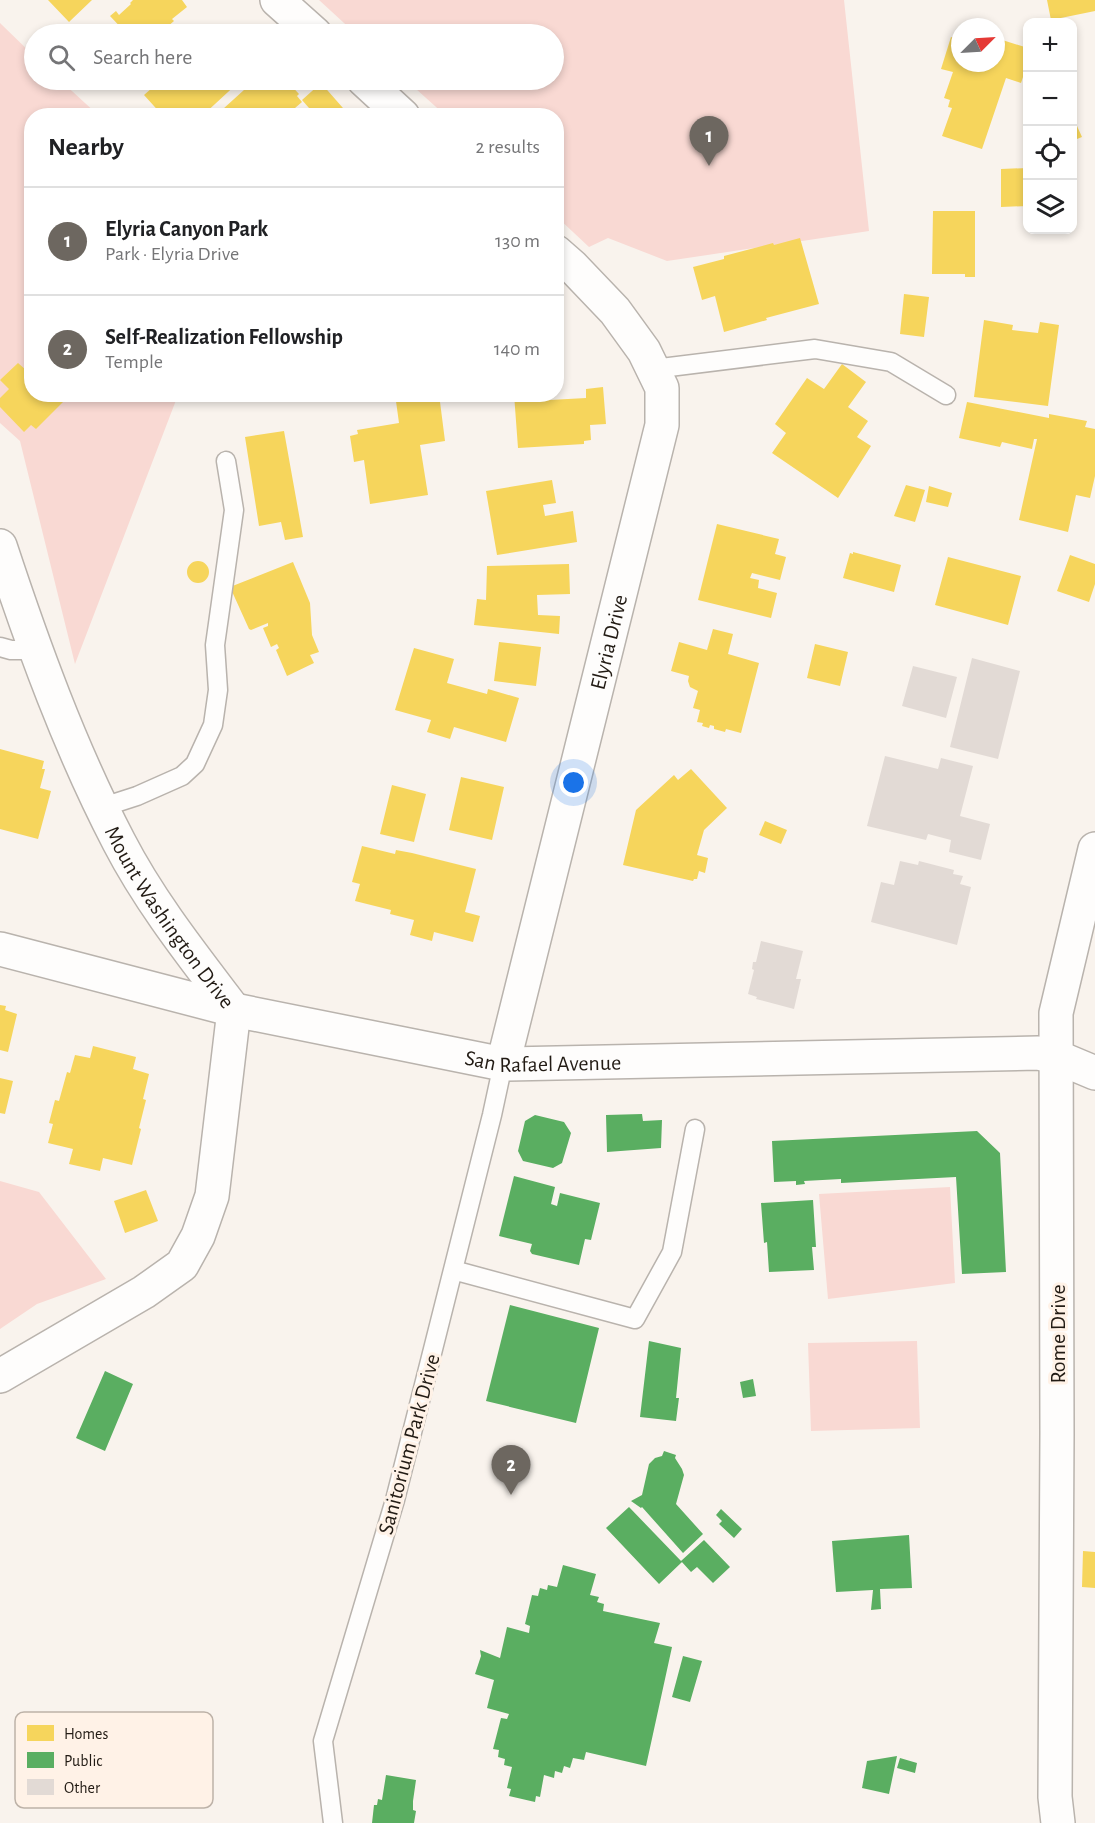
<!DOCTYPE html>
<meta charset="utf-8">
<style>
body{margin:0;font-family:"Alegreya Sans",sans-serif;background:#f6f6f6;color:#202124}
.controls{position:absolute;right:18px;top:18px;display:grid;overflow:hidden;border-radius:12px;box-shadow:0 3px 9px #0003}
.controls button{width:54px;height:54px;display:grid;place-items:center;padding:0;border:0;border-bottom:2px solid #e0e0e0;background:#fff;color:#202124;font:30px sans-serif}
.compass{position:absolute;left:951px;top:18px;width:54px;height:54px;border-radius:50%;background:#fff;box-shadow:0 3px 9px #0003;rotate:66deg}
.you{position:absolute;left:574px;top:783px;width:21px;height:21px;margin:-15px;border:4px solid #fff;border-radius:50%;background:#1a73e8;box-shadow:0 0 0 9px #1a73e833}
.badge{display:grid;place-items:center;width:39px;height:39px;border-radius:50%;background:#6d6760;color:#fff;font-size:20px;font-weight:700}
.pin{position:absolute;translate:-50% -50px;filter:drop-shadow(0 2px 3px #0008)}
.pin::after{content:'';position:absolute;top:32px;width:21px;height:18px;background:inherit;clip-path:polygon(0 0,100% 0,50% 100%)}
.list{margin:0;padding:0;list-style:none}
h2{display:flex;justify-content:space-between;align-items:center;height:78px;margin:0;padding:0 24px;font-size:26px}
h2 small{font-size:20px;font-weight:400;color:#757577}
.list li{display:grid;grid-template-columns:39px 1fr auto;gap:18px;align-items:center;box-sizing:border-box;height:108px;padding:0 24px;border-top:2px solid #e0e0e0}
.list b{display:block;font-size:22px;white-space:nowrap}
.list p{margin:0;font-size:20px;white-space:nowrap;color:#757577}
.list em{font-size:20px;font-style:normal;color:#757577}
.icon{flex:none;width:33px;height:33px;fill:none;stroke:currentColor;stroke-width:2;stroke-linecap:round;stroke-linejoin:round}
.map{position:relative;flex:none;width:1095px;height:1823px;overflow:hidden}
.search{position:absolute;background:#fff;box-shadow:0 3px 9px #0003;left:24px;top:24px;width:540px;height:66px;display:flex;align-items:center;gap:15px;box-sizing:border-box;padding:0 21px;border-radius:33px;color:#757577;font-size:22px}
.panel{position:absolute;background:#fff;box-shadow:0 3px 9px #0003;left:24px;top:108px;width:540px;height:294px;border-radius:24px}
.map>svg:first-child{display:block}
.green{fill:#f9d9d3}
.homes{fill:#f6d55c}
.public{fill:#5aae61}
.building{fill:#e2dad5}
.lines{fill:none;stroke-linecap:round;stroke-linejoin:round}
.service-casing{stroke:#b9b3ad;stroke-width:21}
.minor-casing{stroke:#b9b3ad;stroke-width:36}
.service{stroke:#fefdfc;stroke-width:18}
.minor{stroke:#fefdfc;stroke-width:33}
.labels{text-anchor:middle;stroke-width:6;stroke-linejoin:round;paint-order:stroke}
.street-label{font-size:22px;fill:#221b14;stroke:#fff2e7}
.key{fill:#fff2e7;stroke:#bdb2a8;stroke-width:1.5}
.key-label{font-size:16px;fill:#221b14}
</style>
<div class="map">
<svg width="1095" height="1823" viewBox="0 0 1095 1823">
<rect width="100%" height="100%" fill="#f9f3ed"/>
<!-- green -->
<path class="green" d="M 319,0 L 844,0 L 869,231 L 667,261 L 608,238 L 589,247 L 557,217 L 556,116 L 445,115 L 406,80 L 554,80 L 554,34 L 356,34 Z
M 0,23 L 34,56 L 34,80 L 60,80 L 98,115 L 32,116 L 32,394 L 178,395 L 75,664 L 20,441 L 0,423 Z
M 0,1181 L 39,1192 L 106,1279 L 37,1304 L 0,1329 Z
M 950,1187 L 955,1283 L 828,1299 L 819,1194 Z
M 917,1341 L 920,1428 L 811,1431 L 808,1343 Z"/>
<!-- homes -->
<path class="homes" d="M 48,0 L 92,0 L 69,22 Z
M 133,0 L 182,0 L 187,7 L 172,19 L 174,21 L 167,27 L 173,34 L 127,34 L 110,16 L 116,11 L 119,15 L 131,4 L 130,3 Z
M 1047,0 L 1095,0 L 1095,11 L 1051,20 Z
M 209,25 L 218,34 L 198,34 Z
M 951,37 L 960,40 L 960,63 L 996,63 L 996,38 L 1028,48 L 1028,62 L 1021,83 L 1006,78 L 982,149 L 942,136 L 952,108 L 948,107 L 950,100 L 944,98 L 953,72 L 941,69 Z
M 161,80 L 241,80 L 202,116 L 163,116 L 144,95 Z
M 255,80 L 286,80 L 299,94 L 297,96 L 302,102 L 295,108 L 302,116 L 229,116 L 223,109 Z
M 321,83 L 350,116 L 316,116 L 302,100 Z
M 1072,115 L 1082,137 L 1072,141 Z
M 1028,168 L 1028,206 L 1001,207 L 1001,169 Z
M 933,211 L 975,211 L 975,277 L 965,277 L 965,274 L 932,274 Z
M 800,238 L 819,304 L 766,318 L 767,320 L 724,332 L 715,296 L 702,300 L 693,267 L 724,259 L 724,256 L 773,243 L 774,245 Z
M 904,294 L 929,297 L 924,337 L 900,334 Z
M 984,320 L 1013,325 L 1012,330 L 1038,333 L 1040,322 L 1059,325 L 1048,406 L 974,397 Z
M 18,363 L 26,370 L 28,369 L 32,372 L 32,394 L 55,394 L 63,402 L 36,429 L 31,425 L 24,432 L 0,407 L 0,398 L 9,389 L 0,380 Z
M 842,364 L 866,382 L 848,407 L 868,421 L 857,437 L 871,446 L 838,498 L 772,453 L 786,433 L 775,424 L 807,378 L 824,389 Z
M 603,387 L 606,424 L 590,425 L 591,440 L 584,441 L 584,444 L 518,448 L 514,394 L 550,394 L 550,400 L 586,398 L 586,389 Z
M 395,394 L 439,394 L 445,441 L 420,445 L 428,495 L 370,504 L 364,460 L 354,462 L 350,436 L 358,434 L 357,430 L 399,423 Z
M 967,402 L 1049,418 L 1049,414 L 1087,421 L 1085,427 L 1095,429 L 1095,476 L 1090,498 L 1076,495 L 1068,532 L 1019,520 L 1037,439 L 1034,439 L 1032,449 L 1002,442 L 1000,447 L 959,438 Z
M 284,431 L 303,537 L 285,540 L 281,522 L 259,526 L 245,437 Z
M 552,480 L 556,503 L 543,505 L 545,516 L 573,511 L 577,542 L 497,555 L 486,491 Z
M 906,485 L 925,490 L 915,522 L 894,516 Z
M 929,486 L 952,493 L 948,507 L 926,502 Z
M 717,524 L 779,539 L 775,554 L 786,557 L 780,580 L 752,573 L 750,578 L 759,580 L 758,588 L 777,593 L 771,618 L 698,600 Z
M 853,552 L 901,565 L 894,592 L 843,578 L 850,553 L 853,554 Z
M 1070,555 L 1095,564 L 1095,584 L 1089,602 L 1057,591 Z
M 948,557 L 1021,576 L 1008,625 L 935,605 Z
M187 572a11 11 0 1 1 22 0a11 11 0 1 1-22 0Z
M 293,562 L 310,603 L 312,635 L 319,652 L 310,655 L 314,663 L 287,676 L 276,650 L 279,648 L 277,644 L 271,647 L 263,628 L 268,626 L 268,623 L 251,630 L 249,629 L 230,587 Z
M 569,564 L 570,594 L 537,595 L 538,615 L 560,616 L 559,634 L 474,625 L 477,599 L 486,600 L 487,566 Z
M 713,629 L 733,634 L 728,654 L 759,663 L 741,733 L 726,729 L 725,732 L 714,729 L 714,726 L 710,725 L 709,728 L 702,726 L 703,723 L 697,722 L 700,710 L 693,708 L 698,691 L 690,687 L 688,681 L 689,676 L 671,671 L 679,642 L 707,650 Z
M 499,642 L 541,647 L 536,686 L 494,681 Z
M 815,644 L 848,652 L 840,686 L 807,678 Z
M 414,648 L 454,659 L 447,683 L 487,694 L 488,689 L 519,698 L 506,742 L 454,727 L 450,739 L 427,732 L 431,720 L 395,710 Z
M 0,749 L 44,761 L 42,769 L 45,769 L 40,788 L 51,791 L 38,839 L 0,829 Z
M 691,769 L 727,808 L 704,830 L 697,855 L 708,858 L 705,873 L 699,871 L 697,879 L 694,879 L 693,881 L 623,865 L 636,810 L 674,775 L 678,780 Z
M 461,777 L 504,787 L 492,840 L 449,830 Z
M 392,785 L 426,794 L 414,842 L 380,834 Z
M 765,821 L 787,830 L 781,844 L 759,835 Z
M 362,846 L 395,854 L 396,850 L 412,853 L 476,869 L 465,912 L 480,916 L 473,942 L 434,932 L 432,941 L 410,935 L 414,920 L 390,914 L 391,910 L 355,901 L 360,884 L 352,882 Z
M 0,1005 L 6,1006 L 5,1010 L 17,1014 L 8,1052 L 0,1050 Z
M 93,1046 L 136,1057 L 133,1069 L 149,1074 L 143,1099 L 146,1100 L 139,1128 L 141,1129 L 132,1165 L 103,1158 L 100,1171 L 69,1164 L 73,1149 L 48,1143 L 53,1124 L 49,1123 L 55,1100 L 59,1101 L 67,1072 L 70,1073 L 75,1055 L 90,1058 Z
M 0,1078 L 13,1081 L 5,1114 L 0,1113 Z
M 146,1190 L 158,1221 L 125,1233 L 114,1201 Z
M 1083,1551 L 1095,1552 L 1095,1588 L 1082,1587 Z"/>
<!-- public -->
<path class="public" d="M 642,1114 L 643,1121 L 662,1120 L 661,1148 L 607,1152 L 606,1115 Z
M 535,1115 L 564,1122 L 571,1133 L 562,1163 L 553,1168 L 523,1161 L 518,1151 L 525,1121 Z
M 977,1131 L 1000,1153 L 1006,1272 L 962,1274 L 956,1177 L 841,1183 L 841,1179 L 804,1181 L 805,1184 L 796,1185 L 796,1181 L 774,1182 L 772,1141 Z
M 514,1176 L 555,1187 L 551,1204 L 557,1206 L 560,1193 L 600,1203 L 591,1240 L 585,1239 L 579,1265 L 532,1254 L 530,1251 L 532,1244 L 499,1236 Z
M 813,1200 L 816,1247 L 812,1247 L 814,1270 L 769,1272 L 767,1242 L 764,1243 L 761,1203 Z
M 510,1305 L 599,1328 L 576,1423 L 486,1401 Z
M 649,1341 L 681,1348 L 676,1398 L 679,1398 L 676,1421 L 640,1417 Z
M 105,1371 L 133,1384 L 105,1451 L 76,1438 Z
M 753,1379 L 756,1396 L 743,1398 L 740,1382 Z
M 664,1451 L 676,1455 L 675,1458 L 682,1469 L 684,1475 L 676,1504 L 703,1534 L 683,1553 L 642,1507 L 641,1508 L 631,1501 L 642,1495 L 649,1464 L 655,1458 L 662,1456 Z
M 629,1507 L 682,1562 L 659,1584 L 606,1528 Z
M 721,1509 L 742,1529 L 734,1538 L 719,1524 L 722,1521 L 716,1515 Z
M 909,1535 L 912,1588 L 880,1589 L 881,1609 L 871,1610 L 873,1590 L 836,1592 L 832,1541 Z
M 704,1540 L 730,1567 L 713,1583 L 697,1567 L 691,1572 L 681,1561 Z
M 563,1565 L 596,1574 L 590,1595 L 599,1597 L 597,1602 L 604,1604 L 603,1611 L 660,1623 L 654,1643 L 672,1647 L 646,1766 L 586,1752 L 584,1760 L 573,1758 L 570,1768 L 564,1766 L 562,1773 L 555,1771 L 554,1778 L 544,1775 L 540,1797 L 536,1796 L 535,1802 L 509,1796 L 511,1789 L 507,1788 L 512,1767 L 504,1765 L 505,1759 L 498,1757 L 499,1750 L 493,1749 L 501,1718 L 507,1719 L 509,1714 L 487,1708 L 494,1680 L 475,1674 L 481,1656 L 480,1650 L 500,1658 L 507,1627 L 529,1633 L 530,1626 L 525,1624 L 532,1595 L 538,1596 L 540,1588 L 547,1590 L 548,1585 L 557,1587 Z
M 683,1656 L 702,1661 L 690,1702 L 672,1697 Z
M 897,1756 L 889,1794 L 862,1788 L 867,1761 Z
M 900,1758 L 917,1763 L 915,1773 L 897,1768 Z
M 386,1775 L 416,1780 L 413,1801 L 413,1810 L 416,1811 L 414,1823 L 372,1823 L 374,1805 L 377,1805 L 378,1799 L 382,1800 Z"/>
<!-- building -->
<path class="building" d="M 972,658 L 1020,671 L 998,759 L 950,747 Z
M 913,666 L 957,677 L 946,718 L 902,706 Z
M 885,756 L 938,769 L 941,758 L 973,766 L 960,816 L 990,824 L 981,860 L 949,852 L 951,840 L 928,834 L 926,840 L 867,826 Z
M 900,861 L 918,865 L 919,861 L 954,870 L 953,874 L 963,876 L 960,884 L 971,887 L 957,945 L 871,922 L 881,882 L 894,885 Z
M 761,941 L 803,951 L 796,979 L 801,979 L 794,1009 L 756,999 L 757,997 L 748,994 L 754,970 L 752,969 L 753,962 L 756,962 Z"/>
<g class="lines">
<defs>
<path id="service" d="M 653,369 L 815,349 L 891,362 L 946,395
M 0,647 L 11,650 L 37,650
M 103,807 L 137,796 L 182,776 L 195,764 L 213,725 L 218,690 L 215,645 L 234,510 L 226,461
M 453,1270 L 635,1319 L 672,1252 L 695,1129
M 333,1823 L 323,1741 L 395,1500 L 492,1115 L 503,1064"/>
<g id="minor">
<path d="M 277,0 L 315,34"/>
<path d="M 364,80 L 403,116"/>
<path id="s1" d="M 0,546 C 33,646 70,748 119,842 C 150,902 193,956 234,1010 L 212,1196 L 198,1236 L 182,1265 L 144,1292 L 0,1376"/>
<path id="s2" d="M 0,949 L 234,1010 L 503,1064 L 1038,1053 L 1057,1057 L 1095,1073"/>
<path id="s3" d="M 503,1064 L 662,425 L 662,388 L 644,351 L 615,311 L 572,266 L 556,252"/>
<path d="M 1058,1823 L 1055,1797 L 1057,1434 L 1056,1013 L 1095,849"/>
</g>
</defs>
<!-- service casing -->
<use href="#service" class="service-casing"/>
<!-- minor casing -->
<use href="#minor" class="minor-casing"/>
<!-- service -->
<use href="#service" class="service"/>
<!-- minor -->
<use href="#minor" class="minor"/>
</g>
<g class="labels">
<!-- street labels -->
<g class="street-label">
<text dy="8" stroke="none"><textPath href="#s3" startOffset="435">Elyria Drive</textPath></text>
<text dy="8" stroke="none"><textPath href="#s1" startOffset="410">Mount Washington Drive</textPath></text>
<text dy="8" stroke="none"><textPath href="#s2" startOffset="556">San Rafael Avenue</textPath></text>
<text transform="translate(1057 1334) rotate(-90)" y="8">Rome Drive</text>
<text transform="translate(408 1444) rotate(-75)" y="8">Sanitorium Park Drive</text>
</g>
</g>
<!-- legend -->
<rect x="15" y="1712" width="198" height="96" rx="9" class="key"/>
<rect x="27" y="1725" width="27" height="16" fill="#f6d55c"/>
<rect x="27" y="1752" width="27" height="16" fill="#5aae61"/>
<rect x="27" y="1779" width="27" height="16" fill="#e2dad5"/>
<g class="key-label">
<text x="64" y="1739">Homes</text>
<text x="64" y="1766">Public</text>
<text x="64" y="1793">Other</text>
</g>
</svg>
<div class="controls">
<button>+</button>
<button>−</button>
<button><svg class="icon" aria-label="locate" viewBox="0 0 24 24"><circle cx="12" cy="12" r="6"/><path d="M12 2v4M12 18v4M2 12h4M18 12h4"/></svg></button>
<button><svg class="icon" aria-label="layers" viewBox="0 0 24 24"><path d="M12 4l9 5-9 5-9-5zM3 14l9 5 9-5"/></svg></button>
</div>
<svg class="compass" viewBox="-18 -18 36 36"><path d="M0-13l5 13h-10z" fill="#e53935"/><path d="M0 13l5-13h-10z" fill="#757577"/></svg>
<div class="you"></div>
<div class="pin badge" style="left:709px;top:166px">1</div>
<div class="pin badge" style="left:511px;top:1495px">2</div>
<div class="search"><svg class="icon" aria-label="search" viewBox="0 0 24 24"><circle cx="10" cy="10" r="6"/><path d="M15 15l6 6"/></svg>Search here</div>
<section class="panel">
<h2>Nearby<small>2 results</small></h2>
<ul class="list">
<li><span class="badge">1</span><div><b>Elyria Canyon Park</b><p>Park · Elyria Drive</p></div><em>130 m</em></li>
<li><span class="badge">2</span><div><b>Self-Realization Fellowship</b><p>Temple</p></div><em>140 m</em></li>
</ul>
</section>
</div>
